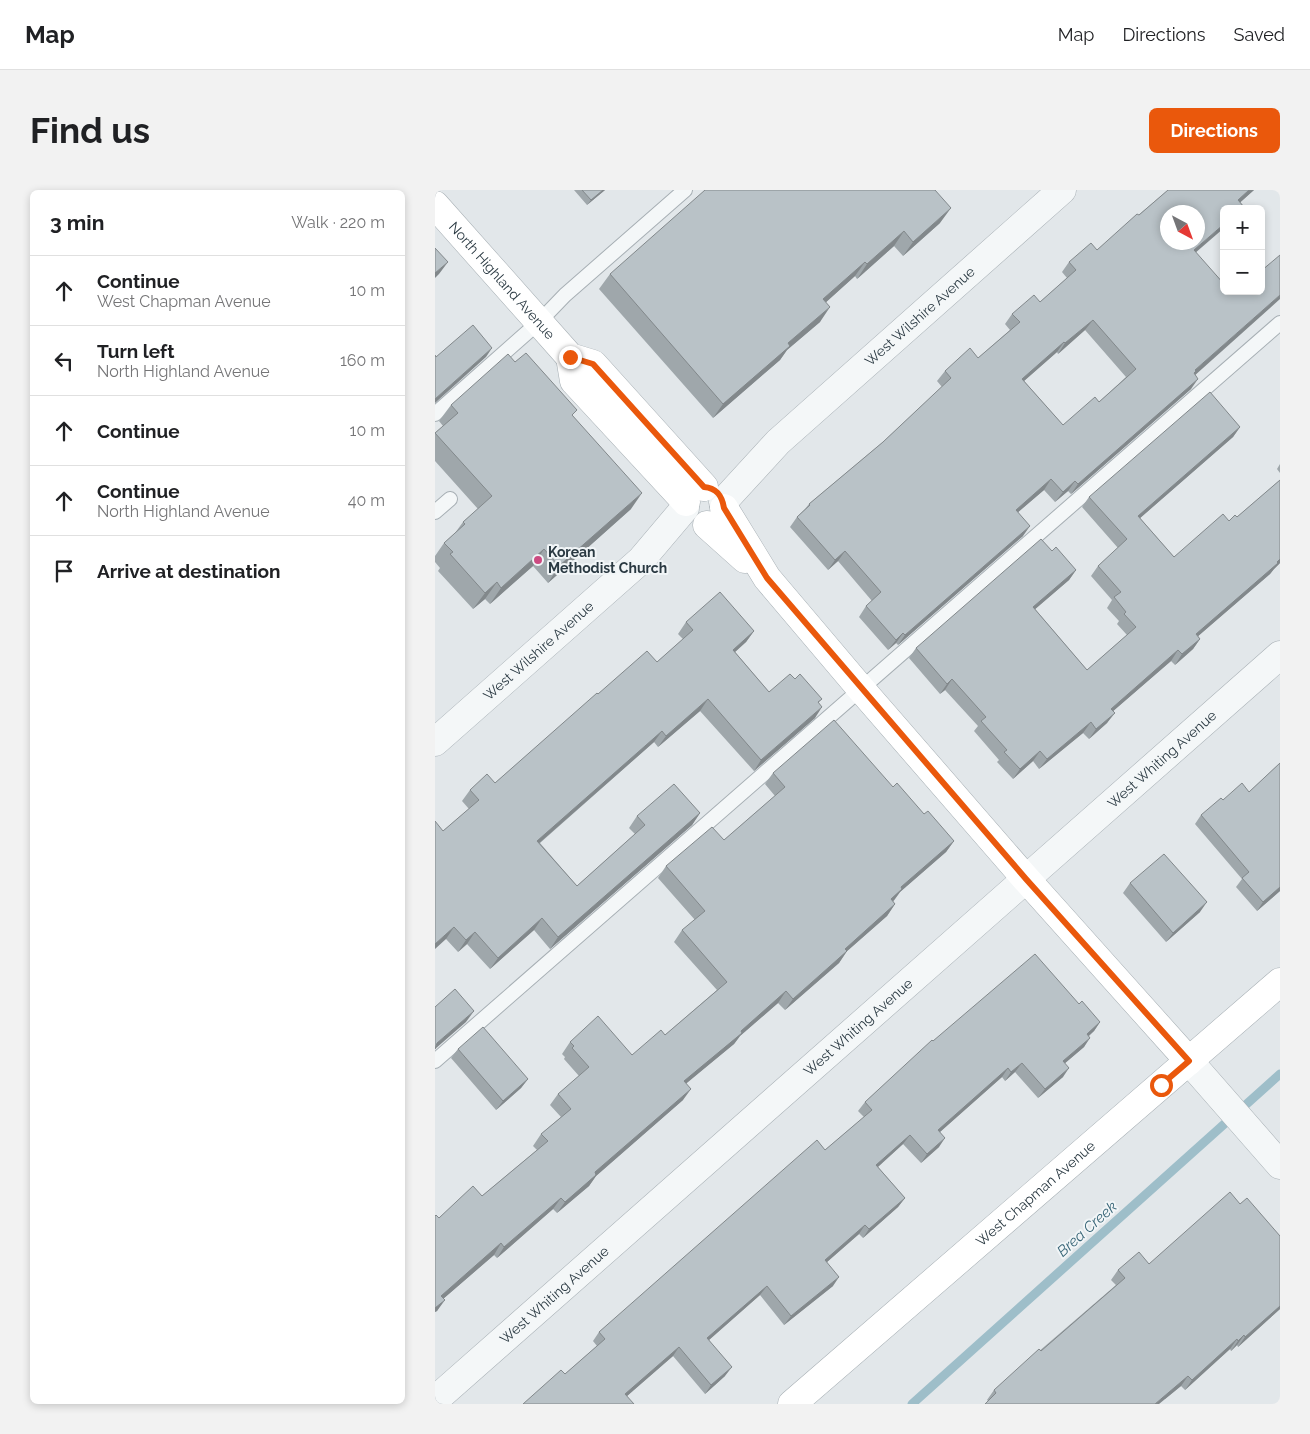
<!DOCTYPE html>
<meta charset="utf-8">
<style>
body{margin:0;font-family:Raleway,sans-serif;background:#f2f2f2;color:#202124}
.controls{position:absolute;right:15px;top:15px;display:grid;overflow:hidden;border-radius:8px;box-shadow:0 2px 8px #0003}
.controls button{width:45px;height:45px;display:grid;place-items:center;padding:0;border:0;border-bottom:1px solid #e0e0e0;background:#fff;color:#202124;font:25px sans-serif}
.compass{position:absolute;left:725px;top:15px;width:45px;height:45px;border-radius:50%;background:#fff;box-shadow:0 2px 8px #0003;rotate:139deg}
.stop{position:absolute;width:15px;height:15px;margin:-11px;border:4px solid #ea580c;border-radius:50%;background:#fff}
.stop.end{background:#ea580c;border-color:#fff;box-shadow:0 1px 5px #0008}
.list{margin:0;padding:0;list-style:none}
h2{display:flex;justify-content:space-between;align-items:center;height:65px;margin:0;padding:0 20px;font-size:21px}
h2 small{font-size:16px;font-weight:400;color:#757577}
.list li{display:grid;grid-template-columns:32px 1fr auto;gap:15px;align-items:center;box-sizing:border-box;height:70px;padding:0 20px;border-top:1px solid #e0e0e0}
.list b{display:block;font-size:19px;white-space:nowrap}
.list p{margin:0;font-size:16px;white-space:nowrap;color:#757577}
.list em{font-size:16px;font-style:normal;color:#757577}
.icon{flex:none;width:28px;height:28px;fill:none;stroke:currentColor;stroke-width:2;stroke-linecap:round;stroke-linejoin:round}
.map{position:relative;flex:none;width:845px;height:1214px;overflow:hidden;border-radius:8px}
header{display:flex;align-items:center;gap:30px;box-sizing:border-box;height:70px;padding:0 25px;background:#fff;border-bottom:1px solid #e0e0e0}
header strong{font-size:24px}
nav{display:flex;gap:28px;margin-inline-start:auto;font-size:18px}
.intro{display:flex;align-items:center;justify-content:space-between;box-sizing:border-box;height:120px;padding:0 30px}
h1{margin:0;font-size:35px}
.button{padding:12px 22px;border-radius:8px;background:#ea580c;color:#fff;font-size:18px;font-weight:700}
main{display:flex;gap:30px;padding:0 30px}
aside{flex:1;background:#fff;border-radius:8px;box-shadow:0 2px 8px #0003}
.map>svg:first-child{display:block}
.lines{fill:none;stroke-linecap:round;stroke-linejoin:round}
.stream{stroke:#9ebec9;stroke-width:9}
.lane-casing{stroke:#a7afb4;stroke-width:16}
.street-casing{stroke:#a7afb4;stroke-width:29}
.secondary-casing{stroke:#a7afb4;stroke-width:29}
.lane{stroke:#f4f7f8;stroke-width:14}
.street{stroke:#f4f7f8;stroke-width:28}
.secondary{stroke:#fff;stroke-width:28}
.wall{fill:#9fa7ab;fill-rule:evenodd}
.shaded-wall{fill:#82888b}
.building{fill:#b9c2c7;stroke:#82888b;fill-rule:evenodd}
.route{stroke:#ea580c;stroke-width:6}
.poi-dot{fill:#cc4a81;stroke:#f1f5f7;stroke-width:2}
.labels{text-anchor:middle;stroke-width:4;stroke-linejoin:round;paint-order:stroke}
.street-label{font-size:14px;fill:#2a3942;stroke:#f1f5f7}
.poi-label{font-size:14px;font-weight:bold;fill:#2a3942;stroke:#f1f5f7;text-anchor:start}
.water-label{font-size:15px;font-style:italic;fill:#356375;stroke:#f1f5f7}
</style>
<header>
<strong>Map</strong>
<nav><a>Map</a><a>Directions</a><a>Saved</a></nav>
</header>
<div class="intro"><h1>Find us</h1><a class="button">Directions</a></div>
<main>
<aside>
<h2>3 min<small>Walk · 220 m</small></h2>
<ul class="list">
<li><svg class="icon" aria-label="ahead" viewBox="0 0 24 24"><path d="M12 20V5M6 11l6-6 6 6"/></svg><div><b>Continue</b><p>West Chapman Avenue</p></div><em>10 m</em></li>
<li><svg class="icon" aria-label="left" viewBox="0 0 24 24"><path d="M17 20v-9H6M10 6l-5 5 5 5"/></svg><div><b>Turn left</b><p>North Highland Avenue</p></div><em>160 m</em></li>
<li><svg class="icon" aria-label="ahead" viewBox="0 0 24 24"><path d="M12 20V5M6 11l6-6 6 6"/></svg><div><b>Continue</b></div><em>10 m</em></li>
<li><svg class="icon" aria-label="ahead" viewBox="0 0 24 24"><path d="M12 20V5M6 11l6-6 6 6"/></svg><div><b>Continue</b><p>North Highland Avenue</p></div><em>40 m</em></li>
<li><svg class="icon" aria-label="arrive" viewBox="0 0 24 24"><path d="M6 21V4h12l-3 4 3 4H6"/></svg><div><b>Arrive at destination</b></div></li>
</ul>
</aside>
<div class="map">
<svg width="845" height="1214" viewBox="0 0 845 1214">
<rect width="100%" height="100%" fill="#e2e7ea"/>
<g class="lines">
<!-- stream -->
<path class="stream" d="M 477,1214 L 845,884"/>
<defs>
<path id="lane" d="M 0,224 L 104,132 L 130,105 L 250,0
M 0,322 L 15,309
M 0,871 L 845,133"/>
<g id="street">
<path id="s1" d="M 288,312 L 343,252 L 627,0"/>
<path id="s2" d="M 0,552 L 206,370 L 250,318"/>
<path d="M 754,871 L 845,975"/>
<path id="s3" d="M 0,1210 L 845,465"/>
</g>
<g id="secondary">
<path id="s4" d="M 0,15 L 135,167 L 158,174 L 269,297"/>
<path d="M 135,167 L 139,191 L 251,312"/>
<path d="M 289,318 L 332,388 L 426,499 L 591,689 L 754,871"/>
<path d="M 272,335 L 310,369"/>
<path id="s5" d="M 357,1214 L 845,792"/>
</g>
</defs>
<!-- lane casing -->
<use href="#lane" class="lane-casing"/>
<!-- street casing -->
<use href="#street" class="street-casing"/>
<!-- secondary casing -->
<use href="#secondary" class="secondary-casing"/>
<!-- lane -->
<use href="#lane" class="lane"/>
<!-- street -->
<use href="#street" class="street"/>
<!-- secondary -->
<use href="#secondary" class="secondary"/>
</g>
<!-- wall -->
<path class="wall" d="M 139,0 L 170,0 L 152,15 Z
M 733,0 L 819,0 L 805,12 L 809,17 L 807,19 L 789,19 L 761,62 L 760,184 L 756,199 L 636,304 L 633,301 L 620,312 L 609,300 L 583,322 L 588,346 L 463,455 L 461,453 L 453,460 L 424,427 L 431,416 L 437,411 L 403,371 L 393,380 L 355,337 L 362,327 L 370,319 L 374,314 L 448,252 L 507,197 L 502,191 L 510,181 L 543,168 L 575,140 L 570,134 L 577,124 L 605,112 L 632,88 L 627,82 L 634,72 L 662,60 ZM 650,140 L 691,187 L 664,212 L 628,235 L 589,191 L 622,162 L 623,164 Z
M 505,33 L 468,66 L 459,56 L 422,89 L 420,86 L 391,112 L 385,132 L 352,160 L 345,170 L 278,228 L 164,99 L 175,84 Z
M 80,172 L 138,226 L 196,319 L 113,393 L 98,376 L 55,414 L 50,409 L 38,419 L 3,381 L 5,378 L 0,372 L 0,366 L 9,353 L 20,343 L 28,332 L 43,319 L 0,271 L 0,243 L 8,236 L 4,231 L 16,215 Z
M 805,237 L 798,247 L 705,328 L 739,367 L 794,331 L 802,327 L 845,290 L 845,373 L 839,379 L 835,384 L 763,446 L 765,449 L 758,459 L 740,475 L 736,471 L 678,521 L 672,533 L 654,549 L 648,543 L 604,579 L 598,571 L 578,589 L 562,572 L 564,570 L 539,541 L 543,536 L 510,500 L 505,504 L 474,468 L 481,458 L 617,361 L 641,380 L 634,390 L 600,419 L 652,480 L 692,445 L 682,434 L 684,431 L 672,418 L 677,410 L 656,386 L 663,376 L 683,358 L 647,317 L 654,307 Z
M 845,274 L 845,283 L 842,279 Z
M 251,432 L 319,441 L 311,452 L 300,462 L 334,502 L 360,489 L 387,509 L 384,512 L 380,528 L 319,581 L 265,521 L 223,557 L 219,552 L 105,653 L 142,696 L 200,644 L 194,638 L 202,626 L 265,623 L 257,635 L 115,759 L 99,740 L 55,779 L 32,754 L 23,762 L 11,749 L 8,641 L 34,619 L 27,611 L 35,600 L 60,593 L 163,504 L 222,472 L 248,449 L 243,444 Z
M 845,573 L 845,701 L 822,721 L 801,697 L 807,689 L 760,634 L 766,625 L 788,610 L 814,602 Z
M 338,583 L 458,597 L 519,651 L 511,662 L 465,702 L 458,712 L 460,714 L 452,726 L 412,761 L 404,773 L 350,820 L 343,813 L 305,846 L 299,854 L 251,893 L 248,910 L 161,986 L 154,996 L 122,1023 L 118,1019 L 62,1068 L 59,1065 L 9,1108 L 2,1121 L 0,1122 L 0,1026 L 4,1028 L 47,1006 L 102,960 L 98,956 L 106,944 L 126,927 L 115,915 L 123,904 L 144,886 L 129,869 L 130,867 L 127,864 L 135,852 L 197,865 L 230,845 L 282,800 L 239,752 L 247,740 L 260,730 L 223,688 L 231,676 L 289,650 L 340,606 L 330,594 Z
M 695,693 L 765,722 L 731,752 L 688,703 Z
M 644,814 L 665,832 L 659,841 L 654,846 L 649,857 L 630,873 L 628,887 L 603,908 L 580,882 L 570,891 L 567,887 L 505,942 L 504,957 L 486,973 L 468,954 L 443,977 L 470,1008 L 463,1017 L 428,1048 L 424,1044 L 392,1072 L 398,1096 L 349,1135 L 325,1105 L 274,1150 L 290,1186 L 270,1204 L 238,1166 L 192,1206 L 130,1184 L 162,1156 L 158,1151 L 164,1142 L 390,960 L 429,927 L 423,921 L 430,912 L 498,851 Z
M 23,859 L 93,889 L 86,898 L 61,920 L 16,868 Z
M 805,1014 L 845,1046 L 845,1119 L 803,1157 L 802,1155 L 796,1161 L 795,1159 L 750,1200 L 746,1196 L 730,1209 L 553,1211 L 552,1210 L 559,1200 L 681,1095 L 676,1090 L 683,1080 L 714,1074 Z"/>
<!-- shaded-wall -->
<path class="shaded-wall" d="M 168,0 L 170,0 L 152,15 L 156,10 Z
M 814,0 L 819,0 L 798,19 L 803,10 Z
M 516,18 L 505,33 L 468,66 L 478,52 Z
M 789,34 L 789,38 L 752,70 L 759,60 Z
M 469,41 L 459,56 L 422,89 L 432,74 Z
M 13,72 L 4,84 L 0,88 L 0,83 Z
M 430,72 L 420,86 L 378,124 L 388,109 Z
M 845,105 L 845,109 L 758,187 L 760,180 Z
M 395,117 L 385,132 L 352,160 L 345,170 L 278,228 L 288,214 L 353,153 Z
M 658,130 L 650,140 L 623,164 L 630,153 Z
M 629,152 L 622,162 L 580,199 L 587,189 Z
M 57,158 L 51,167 L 0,213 L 0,209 Z
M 763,189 L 756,199 L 636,304 L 643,294 Z
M 805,237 L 798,247 L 696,336 L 703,326 Z
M 616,289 L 609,300 L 574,330 L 581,320 Z
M 640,291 L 633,301 L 620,312 L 628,302 Z
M 207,303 L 196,319 L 113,393 L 124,376 Z
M 595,336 L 588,346 L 463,455 L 470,445 Z
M 109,359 L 98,376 L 55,414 L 66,398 Z
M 410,361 L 403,371 L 393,380 L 400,370 Z
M 845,369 L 845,373 L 839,379 L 835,384 L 754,454 L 761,444 Z
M 641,380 L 634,390 L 591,427 L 598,417 Z
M 62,392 L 50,409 L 38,419 L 50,403 Z
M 319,441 L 311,452 L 290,471 L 298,460 Z
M 468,443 L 461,453 L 453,460 L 461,450 Z
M 765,449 L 758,459 L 740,475 L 747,464 Z
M 743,460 L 736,471 L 669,529 L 676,519 Z
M 517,489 L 510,500 L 505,504 L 512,494 Z
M 273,509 L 265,521 L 223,557 L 231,546 Z
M 387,517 L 380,528 L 319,581 L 326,570 Z
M 680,523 L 672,533 L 654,549 L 661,539 Z
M 656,532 L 648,543 L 604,579 L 612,569 Z
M 227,541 L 219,552 L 94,662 L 102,651 Z
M 605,561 L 598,571 L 578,589 L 585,579 Z
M 265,623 L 257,635 L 115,759 L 123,747 Z
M 519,651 L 511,662 L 465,702 L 459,710 L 448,720 L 466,697 Z
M 845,697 L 845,701 L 822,721 L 828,712 Z
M 772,712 L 765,722 L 731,752 L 738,743 Z
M 460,714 L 452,726 L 402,770 L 410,759 Z
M 107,728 L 99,740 L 55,779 L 63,768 Z
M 19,737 L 11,749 L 0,759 L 0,754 Z
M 40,742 L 32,754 L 23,762 L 31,750 Z
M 412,761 L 404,773 L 350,820 L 358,809 Z
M 351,801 L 343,813 L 305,846 L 299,854 L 241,902 L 249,891 Z
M 39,821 L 31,832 L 0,859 L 2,853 Z
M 665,832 L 659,841 L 645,853 L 652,844 Z
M 655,848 L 649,857 L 622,880 L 628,871 Z
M 587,873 L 580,882 L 570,891 L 576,882 Z
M 573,878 L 567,887 L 497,949 L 503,940 Z
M 634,878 L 628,887 L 603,908 L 610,899 Z
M 93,889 L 86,898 L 61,920 L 68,911 Z
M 256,899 L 248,910 L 161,986 L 154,996 L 122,1023 L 130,1012 L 160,982 Z
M 475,945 L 468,954 L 435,984 L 441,975 Z
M 510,948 L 504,957 L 486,973 L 492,964 Z
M 126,1008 L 118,1019 L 62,1068 L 69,1057 Z
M 470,1008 L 463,1017 L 428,1048 L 434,1039 Z
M 430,1035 L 424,1044 L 384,1079 L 390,1070 Z
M 66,1053 L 59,1065 L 0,1116 L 6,1106 Z
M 404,1087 L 398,1096 L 349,1135 L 356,1126 Z
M 332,1096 L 325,1105 L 266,1157 L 272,1148 Z
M 10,1110 L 2,1121 L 0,1122 L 0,1118 Z
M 845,1116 L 845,1119 L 803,1157 L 810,1147 Z
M 809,1145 L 802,1155 L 796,1161 L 803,1151 Z
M 802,1149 L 795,1159 L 750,1200 L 757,1190 Z
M 244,1157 L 238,1166 L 184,1213 L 190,1204 Z
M 297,1177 L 290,1186 L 270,1204 L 276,1195 Z
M 753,1186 L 746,1196 L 724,1214 L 720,1214 Z"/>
<!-- building -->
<path class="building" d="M 147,0 L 168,0 L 156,10 Z
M 270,0 L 500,0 L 516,18 L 478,52 L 469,41 L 432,74 L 430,72 L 388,109 L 395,117 L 353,153 L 355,156 L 288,214 L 175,84 Z
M 733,0 L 814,0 L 803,10 L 809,17 L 806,19 L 789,19 L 789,34 L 759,60 L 789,94 L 789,101 L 795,101 L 799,105 L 803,101 L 826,101 L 826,81 L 845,65 L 845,105 L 760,180 L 761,181 L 759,183 L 763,189 L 643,294 L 640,291 L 628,302 L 616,289 L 581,320 L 595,336 L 470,445 L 468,443 L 461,450 L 431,416 L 446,402 L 410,361 L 400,370 L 362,327 L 375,315 L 374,314 L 448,252 L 516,188 L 510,181 L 535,158 L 543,168 L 585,132 L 577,124 L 599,105 L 605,112 L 641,80 L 634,72 L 656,53 L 662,60 L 702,24 L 704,25 ZM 732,22 L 762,22 L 762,52 L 732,52 ZM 658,130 L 701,179 L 664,212 L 660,207 L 628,235 L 587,189 L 629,152 L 630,153 Z
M 0,58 L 13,72 L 0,83 Z
M 38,135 L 57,158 L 0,209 L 0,165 L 1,167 Z
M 91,163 L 142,220 L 137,225 L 207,303 L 124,376 L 109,359 L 66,398 L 62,392 L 50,403 L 15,364 L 18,362 L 9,353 L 30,334 L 28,332 L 57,306 L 0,243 L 23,223 L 16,215 L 73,164 L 80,172 Z
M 775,202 L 805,237 L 703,326 L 739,367 L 788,324 L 794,331 L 800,325 L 802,327 L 845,290 L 845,369 L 842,372 L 843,373 L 761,444 L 765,449 L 747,464 L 743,460 L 676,519 L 680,523 L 661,539 L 656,532 L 612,569 L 605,561 L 585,579 L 569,562 L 572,560 L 546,531 L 551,527 L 517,489 L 512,494 L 481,458 L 606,349 L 617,361 L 621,357 L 641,380 L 598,417 L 652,480 L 701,437 L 689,424 L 691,422 L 679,407 L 686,402 L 663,376 L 692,349 L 654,307 Z
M 285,402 L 319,441 L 298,460 L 334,502 L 355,484 L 360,489 L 365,484 L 387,509 L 383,512 L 387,517 L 326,570 L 273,509 L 231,546 L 227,541 L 102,651 L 142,696 L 210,635 L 202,626 L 239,594 L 265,623 L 123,747 L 107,728 L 63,768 L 40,742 L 31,750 L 19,737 L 0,754 L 0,631 L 8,641 L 44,610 L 35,600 L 52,584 L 60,593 L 162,503 L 163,504 L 212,461 L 222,472 L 258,440 L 251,432 Z
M 399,530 L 458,597 L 462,593 L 489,624 L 493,621 L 519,651 L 466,697 L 467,699 L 456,709 L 460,714 L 410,759 L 412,761 L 358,809 L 351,801 L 306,841 L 307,843 L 249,891 L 256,899 L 160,982 L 161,985 L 130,1012 L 126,1008 L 69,1057 L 66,1053 L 6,1106 L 10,1110 L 0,1118 L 0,1026 L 1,1025 L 4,1028 L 38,996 L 47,1006 L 113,951 L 106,944 L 136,919 L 123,904 L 154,877 L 137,858 L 139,856 L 135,852 L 163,826 L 197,865 L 226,840 L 230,845 L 292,792 L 247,740 L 270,721 L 231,676 L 277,637 L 289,650 L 350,597 L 338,583 Z
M 845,573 L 845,697 L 828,712 L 807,688 L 814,682 L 766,625 L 786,608 L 788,610 L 807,593 L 814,602 Z
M 729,664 L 772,712 L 738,743 L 695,693 Z
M 600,764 L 644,814 L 647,811 L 665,832 L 652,844 L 655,848 L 628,871 L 634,878 L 610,899 L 587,873 L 576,882 L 573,878 L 503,940 L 510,948 L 492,964 L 475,945 L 441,975 L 470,1008 L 434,1039 L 430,1035 L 390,1070 L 404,1087 L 356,1126 L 332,1096 L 272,1148 L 297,1177 L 276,1195 L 244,1157 L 190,1204 L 199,1214 L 88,1214 L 126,1180 L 130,1184 L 170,1149 L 164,1142 L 382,950 L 390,960 L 437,920 L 430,912 L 497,850 L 498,851 Z
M 20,799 L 39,821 L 2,853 L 0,859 L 0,817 Z
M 48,837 L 93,889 L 68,911 L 23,859 Z
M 795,1002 L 805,1014 L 812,1008 L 845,1046 L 845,1116 L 810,1147 L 809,1145 L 803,1151 L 802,1149 L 757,1190 L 753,1186 L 720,1214 L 550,1214 L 561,1203 L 559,1200 L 604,1159 L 606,1161 L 690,1088 L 683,1080 L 704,1062 L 714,1074 Z"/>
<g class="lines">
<!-- route -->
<path class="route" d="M 135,167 L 158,174 L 269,297 C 282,298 287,306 289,318 L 332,388 L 591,689 L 754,871 L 726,895"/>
</g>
<!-- markers -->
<circle class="poi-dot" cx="103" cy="370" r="5"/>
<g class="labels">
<!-- street labels -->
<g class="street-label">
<text dy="5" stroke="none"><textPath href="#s4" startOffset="101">North Highland Avenue</textPath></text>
<text dy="5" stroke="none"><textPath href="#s1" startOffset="271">West Wilshire Avenue</textPath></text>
<text dy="5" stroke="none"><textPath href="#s2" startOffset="138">West Wilshire Avenue</textPath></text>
<text dy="5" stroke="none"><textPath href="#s3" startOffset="969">West Whiting Avenue</textPath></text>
<text dy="5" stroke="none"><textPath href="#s3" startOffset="564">West Whiting Avenue</textPath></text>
<text dy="5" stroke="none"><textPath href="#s5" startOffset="322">West Chapman Avenue</textPath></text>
<text dy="5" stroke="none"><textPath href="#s3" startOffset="159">West Whiting Avenue</textPath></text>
</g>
<!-- poi labels -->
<g class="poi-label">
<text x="113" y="367">Korean<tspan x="113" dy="16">Methodist Church</tspan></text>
</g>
<!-- water labels -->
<g class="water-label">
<text transform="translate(652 1039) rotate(-42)" y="5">Brea Creek</text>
</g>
</g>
</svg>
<div class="controls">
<button>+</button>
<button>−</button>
</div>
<svg class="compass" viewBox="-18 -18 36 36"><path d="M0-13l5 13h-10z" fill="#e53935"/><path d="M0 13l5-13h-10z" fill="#757577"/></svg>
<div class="stop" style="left:726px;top:895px"></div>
<div class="stop end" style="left:135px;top:167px"></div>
</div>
</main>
